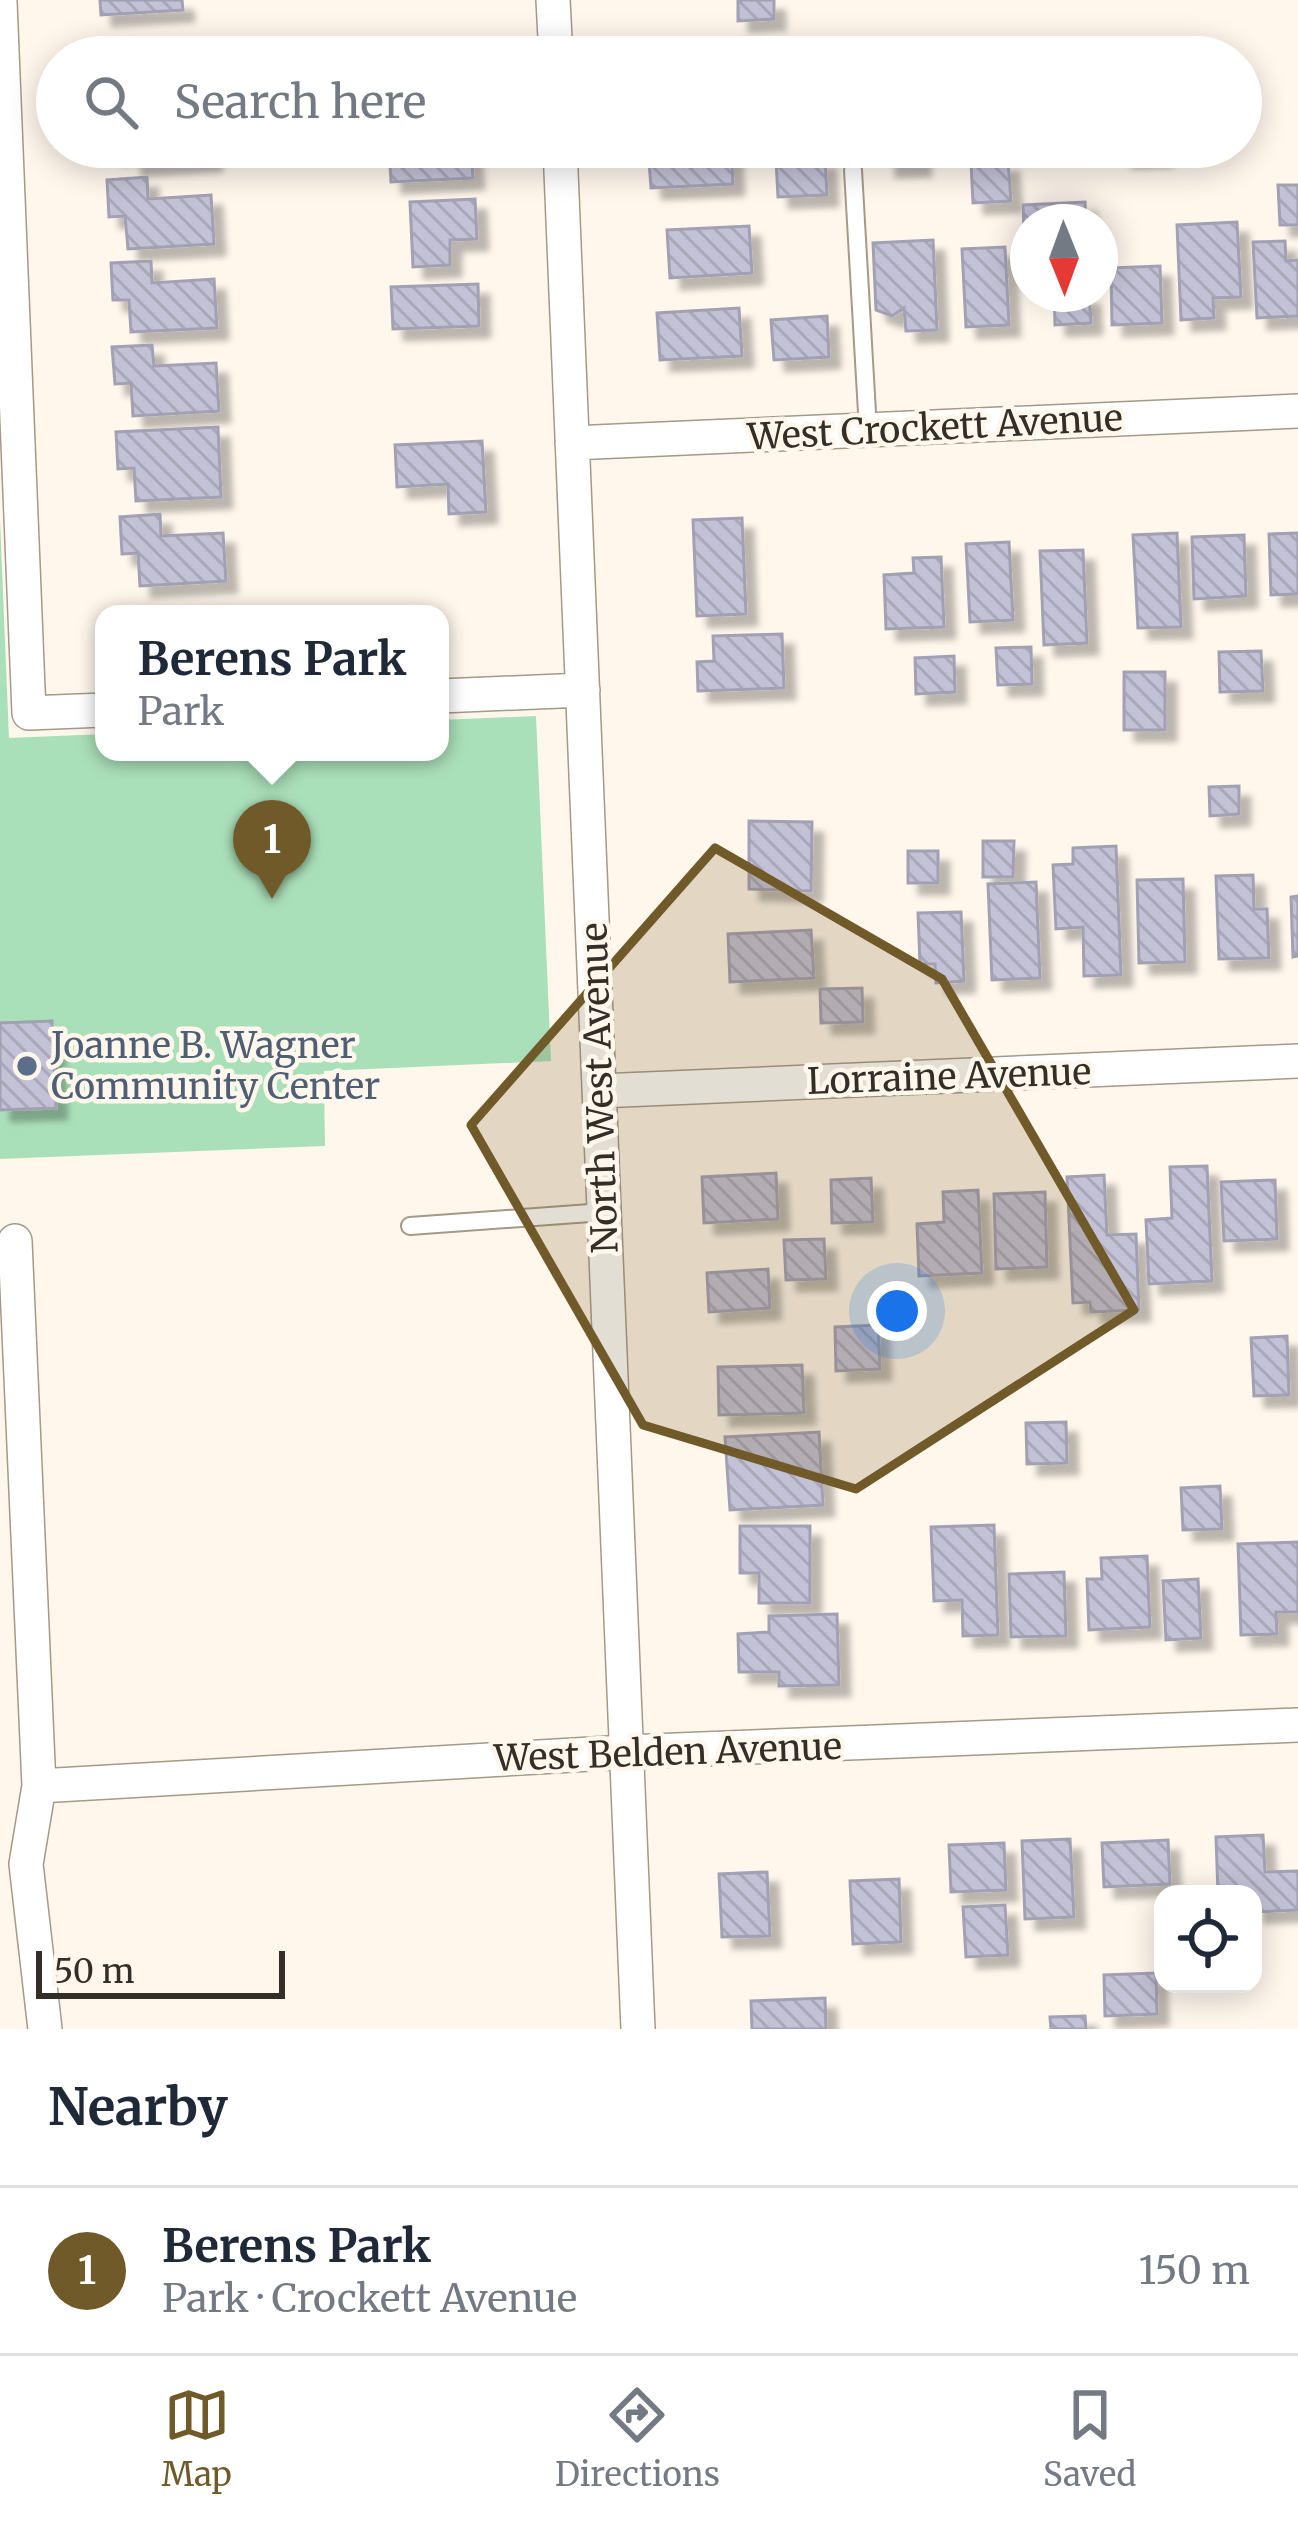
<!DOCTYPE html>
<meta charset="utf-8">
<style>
body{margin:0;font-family:Merriweather,serif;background:#f6f6f7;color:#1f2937}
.controls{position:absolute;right:36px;bottom:36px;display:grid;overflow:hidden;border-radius:24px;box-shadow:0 6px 30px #0003}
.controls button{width:108px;height:108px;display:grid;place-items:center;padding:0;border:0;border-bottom:3px solid #e0e1e3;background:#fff;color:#1f2937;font:60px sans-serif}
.compass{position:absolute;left:1010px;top:204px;width:108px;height:108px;border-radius:50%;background:#fff;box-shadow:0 6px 30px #0003;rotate:179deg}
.scale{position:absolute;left:36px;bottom:30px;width:249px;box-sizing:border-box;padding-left:12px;border:6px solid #332e28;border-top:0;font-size:33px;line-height:42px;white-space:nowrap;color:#332e28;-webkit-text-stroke:9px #fff7ec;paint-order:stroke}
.you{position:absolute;left:897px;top:1311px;width:42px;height:42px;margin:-30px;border:9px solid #fff;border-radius:50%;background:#1a73e8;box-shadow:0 0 0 18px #1a73e833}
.badge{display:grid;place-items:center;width:78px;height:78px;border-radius:50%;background:#715a2a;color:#fff;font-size:39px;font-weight:700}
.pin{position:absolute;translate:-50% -99px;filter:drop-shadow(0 3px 6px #0008)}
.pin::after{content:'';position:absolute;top:63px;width:42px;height:36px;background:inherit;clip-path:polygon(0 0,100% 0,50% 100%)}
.popup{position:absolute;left:95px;top:605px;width:354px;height:156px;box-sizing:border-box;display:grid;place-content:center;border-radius:24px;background:#fff;filter:drop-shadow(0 3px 9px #0005);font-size:39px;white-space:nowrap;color:#747a83}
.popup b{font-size:45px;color:#1f2937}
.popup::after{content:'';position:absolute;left:50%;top:100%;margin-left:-24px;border:24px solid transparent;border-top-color:#fff}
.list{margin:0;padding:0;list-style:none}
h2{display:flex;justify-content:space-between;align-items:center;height:156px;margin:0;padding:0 48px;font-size:51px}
h2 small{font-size:39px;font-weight:400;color:#747a83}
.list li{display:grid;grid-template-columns:78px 1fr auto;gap:36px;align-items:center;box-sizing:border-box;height:168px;padding:0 48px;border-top:3px solid #e0e1e3}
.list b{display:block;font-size:45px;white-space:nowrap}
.list p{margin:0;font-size:39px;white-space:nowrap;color:#747a83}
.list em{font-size:39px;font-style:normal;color:#747a83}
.icon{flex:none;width:66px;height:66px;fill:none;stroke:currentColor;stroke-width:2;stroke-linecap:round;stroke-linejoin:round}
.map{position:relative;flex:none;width:1298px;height:2029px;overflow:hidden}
.search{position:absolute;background:#fff;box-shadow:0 6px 30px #0003;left:36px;right:36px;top:36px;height:132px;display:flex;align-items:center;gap:30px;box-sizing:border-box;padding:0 42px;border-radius:66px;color:#747a83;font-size:45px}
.sheet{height:324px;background:#fff}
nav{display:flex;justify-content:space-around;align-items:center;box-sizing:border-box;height:168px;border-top:3px solid #e0e1e3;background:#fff;font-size:33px;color:#747a83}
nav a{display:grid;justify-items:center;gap:6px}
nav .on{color:#715a2a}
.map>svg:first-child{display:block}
.green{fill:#aae0b9}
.building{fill:url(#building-back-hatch);stroke:#a2a1b4;stroke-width:3;filter:url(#shadow)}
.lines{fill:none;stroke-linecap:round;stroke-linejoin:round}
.service-casing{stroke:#a59988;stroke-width:20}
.minor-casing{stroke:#a59988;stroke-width:36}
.service{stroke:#fff;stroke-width:16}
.minor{stroke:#fff;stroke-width:33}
.marked{fill:#715a2a;fill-opacity:0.2;stroke:#715a2a;stroke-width:9;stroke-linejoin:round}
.service-dot{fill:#5c6f8a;stroke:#fff7ec;stroke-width:4.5}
.labels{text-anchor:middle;stroke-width:9;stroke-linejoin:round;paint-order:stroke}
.street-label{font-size:36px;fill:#332e28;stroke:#fff7ec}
.service-label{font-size:36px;fill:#4e5e75;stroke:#fff7ec;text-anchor:start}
</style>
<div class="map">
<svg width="1298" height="2029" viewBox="0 0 1298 2029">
<defs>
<pattern id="building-back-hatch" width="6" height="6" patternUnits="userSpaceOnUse" patternTransform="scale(3)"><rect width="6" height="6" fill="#c3c1d5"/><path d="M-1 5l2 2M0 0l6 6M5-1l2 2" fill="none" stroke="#a8a6b7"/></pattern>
<filter id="shadow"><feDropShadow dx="11" dy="11" stdDeviation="3" flood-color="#0004"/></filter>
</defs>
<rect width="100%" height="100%" fill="#fff7ec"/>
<!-- green -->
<path class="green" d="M 0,520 L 9,738 L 104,734 L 104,752 L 440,752 L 440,720 L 536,716 L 551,1061 L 324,1071 L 325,1146 L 0,1159 Z"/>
<!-- building -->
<path class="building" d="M 100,0 L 182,0 L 183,10 L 101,15 Z
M 738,0 L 774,0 L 774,19 L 738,21 Z
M 184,39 L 185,57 L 103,57 L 102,44 Z
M 111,147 L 210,147 L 211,160 L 131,165 L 130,152 L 111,153 Z
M 389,147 L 471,147 L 473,178 L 391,182 Z
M 648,147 L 731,147 L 733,184 L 651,188 Z
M 885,147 L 919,147 L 920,165 L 885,166 Z
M 1121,147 L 1162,147 L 1162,155 L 1122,157 Z
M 825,158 L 827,195 L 778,197 L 776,160 Z
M 1008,161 L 1011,201 L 973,203 L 971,163 Z
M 147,177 L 148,199 L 211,195 L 214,244 L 128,249 L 125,216 L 109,217 L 107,180 Z
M 1278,185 L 1298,185 L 1298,225 L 1280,225 Z
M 475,199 L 477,239 L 450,240 L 450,265 L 413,267 L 410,202 Z
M 1085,202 L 1086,222 L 1028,222 L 1026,275 L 1023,205 Z
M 1237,222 L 1241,297 L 1213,298 L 1214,318 L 1181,320 L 1177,225 Z
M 749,226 L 752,273 L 670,278 L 667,230 Z
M 933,240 L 937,330 L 906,331 L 904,308 L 892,316 L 876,310 L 873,243 Z
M 1285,241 L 1286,261 L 1298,260 L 1298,316 L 1257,318 L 1253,242 Z
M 1005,247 L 1009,325 L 966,327 L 962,249 Z
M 151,261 L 152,283 L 214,279 L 217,328 L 131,332 L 129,300 L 113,300 L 111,263 Z
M 1160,266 L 1162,323 L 1112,325 L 1111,268 Z
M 478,284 L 479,326 L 393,329 L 391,287 Z
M 1054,294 L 1089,294 L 1091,323 L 1055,325 Z
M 739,308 L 742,356 L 660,360 L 657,313 Z
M 827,316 L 829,357 L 774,360 L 771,320 Z
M 152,345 L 154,366 L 216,363 L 219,411 L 133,416 L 131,383 L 115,384 L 112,347 Z
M 218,427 L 221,497 L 136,501 L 134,468 L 118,469 L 116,432 Z
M 482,441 L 486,512 L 449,514 L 448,484 L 397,487 L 395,445 Z
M 160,514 L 161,536 L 223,533 L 226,581 L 140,586 L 138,553 L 122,554 L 120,517 Z
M 742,518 L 746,614 L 697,616 L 693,520 Z
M 1177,533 L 1181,627 L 1138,628 L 1133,535 Z
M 1298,533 L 1298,594 L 1271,595 L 1269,534 Z
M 1244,535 L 1246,596 L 1194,599 L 1192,537 Z
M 1009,542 L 1013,620 L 970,622 L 966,544 Z
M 1083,550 L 1087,643 L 1044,645 L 1040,551 Z
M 941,557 L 944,627 L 886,629 L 884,575 L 914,573 L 913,558 Z
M 782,634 L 784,688 L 698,691 L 697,662 L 714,661 L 713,636 Z
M 1031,647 L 1032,684 L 998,685 L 996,648 Z
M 1261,651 L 1263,691 L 1220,692 L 1219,652 Z
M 954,656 L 955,692 L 916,694 L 915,658 Z
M 1124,672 L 1165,672 L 1165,730 L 1124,730 Z
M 1239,786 L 1239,814 L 1210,816 L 1209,787 Z
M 749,821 L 812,822 L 811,891 L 749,889 Z
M 983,841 L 1014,841 L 1013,877 L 983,877 Z
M 1116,846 L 1121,975 L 1084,976 L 1083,927 L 1056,929 L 1053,865 L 1073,864 L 1073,848 Z
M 908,851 L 938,851 L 938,883 L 908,883 Z
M 1253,875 L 1254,909 L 1267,909 L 1269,958 L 1219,959 L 1216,876 Z
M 1183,879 L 1185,962 L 1139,963 L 1137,880 Z
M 1036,882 L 1040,978 L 992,980 L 988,884 Z
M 1298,896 L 1298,956 L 1293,957 L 1291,897 Z
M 961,912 L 964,981 L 936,983 L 935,964 L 920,964 L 918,913 Z
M 811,930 L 814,978 L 730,982 L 728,934 Z
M 862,988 L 863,1022 L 821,1023 L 820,989 Z
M 52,1021 L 56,1108 L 0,1110 L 0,1023 Z
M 1207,1166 L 1212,1281 L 1149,1284 L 1146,1220 L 1172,1218 L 1170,1167 Z
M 776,1173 L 778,1219 L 704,1223 L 702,1177 Z
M 1104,1175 L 1107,1235 L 1136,1234 L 1139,1310 L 1091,1312 L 1090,1302 L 1073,1303 L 1067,1177 Z
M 871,1178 L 873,1222 L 832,1223 L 831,1180 Z
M 1275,1180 L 1277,1239 L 1224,1241 L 1221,1182 Z
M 978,1190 L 982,1273 L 919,1276 L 917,1224 L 944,1222 L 943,1192 Z
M 1045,1192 L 1047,1267 L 996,1269 L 994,1194 Z
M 824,1239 L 826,1279 L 786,1280 L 784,1240 Z
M 768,1269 L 770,1308 L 709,1312 L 707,1273 Z
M 878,1325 L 880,1369 L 836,1371 L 835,1327 Z
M 1287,1336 L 1289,1395 L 1254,1396 L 1251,1338 Z
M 802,1365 L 804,1413 L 719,1415 L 718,1367 Z
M 1066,1422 L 1067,1463 L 1027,1464 L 1026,1423 Z
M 819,1432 L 823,1505 L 730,1510 L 725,1437 Z
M 1220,1486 L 1222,1529 L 1183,1530 L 1181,1488 Z
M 994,1525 L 998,1635 L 963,1636 L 962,1600 L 934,1601 L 931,1527 Z
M 740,1526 L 810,1526 L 810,1603 L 759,1603 L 759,1573 L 740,1573 Z
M 1298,1542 L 1298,1612 L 1276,1612 L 1277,1634 L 1241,1635 L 1238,1544 Z
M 1147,1556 L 1150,1627 L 1089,1630 L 1087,1579 L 1102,1579 L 1101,1558 Z
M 1064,1572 L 1066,1636 L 1011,1637 L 1009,1574 Z
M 1198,1579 L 1201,1638 L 1166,1640 L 1163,1581 Z
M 837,1614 L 839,1685 L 779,1686 L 779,1672 L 739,1672 L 738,1634 L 769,1632 L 769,1616 Z
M 1263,1835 L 1265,1872 L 1298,1871 L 1298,1910 L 1253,1912 L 1253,1894 L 1218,1894 L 1216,1837 Z
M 1070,1839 L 1074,1917 L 1025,1919 L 1022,1841 Z
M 1168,1840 L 1170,1884 L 1104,1887 L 1102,1843 Z
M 1004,1843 L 1006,1890 L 951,1892 L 949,1845 Z
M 767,1872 L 770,1936 L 722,1937 L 719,1874 Z
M 899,1879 L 901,1942 L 853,1944 L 850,1881 Z
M 1005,1905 L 1008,1955 L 966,1957 L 963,1907 Z
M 1156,1973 L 1157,2014 L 1105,2016 L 1104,1975 Z
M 825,1998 L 826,2029 L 752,2029 L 751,2001 Z
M 1085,2016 L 1086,2029 L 1051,2029 L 1050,2017 Z"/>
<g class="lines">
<defs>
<path id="service" d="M 853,170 L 868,430
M 410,1226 L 604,1212"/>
<path id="minor" d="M 553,0 L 556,57
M 0,2 L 29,713 L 104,710
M 560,147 L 638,2029
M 572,443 L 1298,411
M 440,696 L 583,690
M 599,1091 L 1298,1061
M 15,1241 L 39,1786 L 26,1864 L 45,2029
M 39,1786 L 626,1752 L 1298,1725"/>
</defs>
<!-- service casing -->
<use href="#service" class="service-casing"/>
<!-- minor casing -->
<use href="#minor" class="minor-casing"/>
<!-- service -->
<use href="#service" class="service"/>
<!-- minor -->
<use href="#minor" class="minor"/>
</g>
<!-- marked area -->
<path class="marked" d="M 715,848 L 942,979 L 1134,1310 L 856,1489 L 643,1425 L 471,1125 Z"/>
<!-- markers -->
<circle class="service-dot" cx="27" cy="1066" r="12"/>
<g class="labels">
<!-- street labels -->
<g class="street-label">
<text transform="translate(935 427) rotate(-3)" y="13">West Crockett Avenue</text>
<text transform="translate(949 1076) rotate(-2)" y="13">Lorraine Avenue</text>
<text transform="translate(599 1088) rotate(-92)" y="13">North West Avenue</text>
<text transform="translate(668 1752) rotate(-2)" y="13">West Belden Avenue</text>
</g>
<!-- service labels -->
<g class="service-label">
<text x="51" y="1058">Joanne B. Wagner<tspan x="51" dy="41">Community Center</tspan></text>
</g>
</g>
</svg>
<div class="controls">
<button><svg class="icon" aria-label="locate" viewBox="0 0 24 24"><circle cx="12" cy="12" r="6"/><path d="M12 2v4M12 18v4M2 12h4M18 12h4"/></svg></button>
</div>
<svg class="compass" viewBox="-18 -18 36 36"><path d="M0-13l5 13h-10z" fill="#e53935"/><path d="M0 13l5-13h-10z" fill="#747a83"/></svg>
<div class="scale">50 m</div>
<div class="you"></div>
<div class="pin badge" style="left:272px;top:899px">1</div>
<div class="popup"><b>Berens Park</b>Park</div>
<div class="search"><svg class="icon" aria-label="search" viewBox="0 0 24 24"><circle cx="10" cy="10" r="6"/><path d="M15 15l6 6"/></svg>Search here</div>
</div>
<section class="sheet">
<h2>Nearby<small></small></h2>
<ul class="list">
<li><span class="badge">1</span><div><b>Berens Park</b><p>Park · Crockett Avenue</p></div><em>150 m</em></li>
</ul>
</section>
<nav>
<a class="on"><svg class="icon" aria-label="map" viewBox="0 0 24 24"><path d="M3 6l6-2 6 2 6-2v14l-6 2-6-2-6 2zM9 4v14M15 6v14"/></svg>Map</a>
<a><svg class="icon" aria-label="directions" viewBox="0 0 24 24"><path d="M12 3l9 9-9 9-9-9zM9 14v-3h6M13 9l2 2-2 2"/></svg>Directions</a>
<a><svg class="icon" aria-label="saved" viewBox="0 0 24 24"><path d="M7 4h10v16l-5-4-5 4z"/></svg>Saved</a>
</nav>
